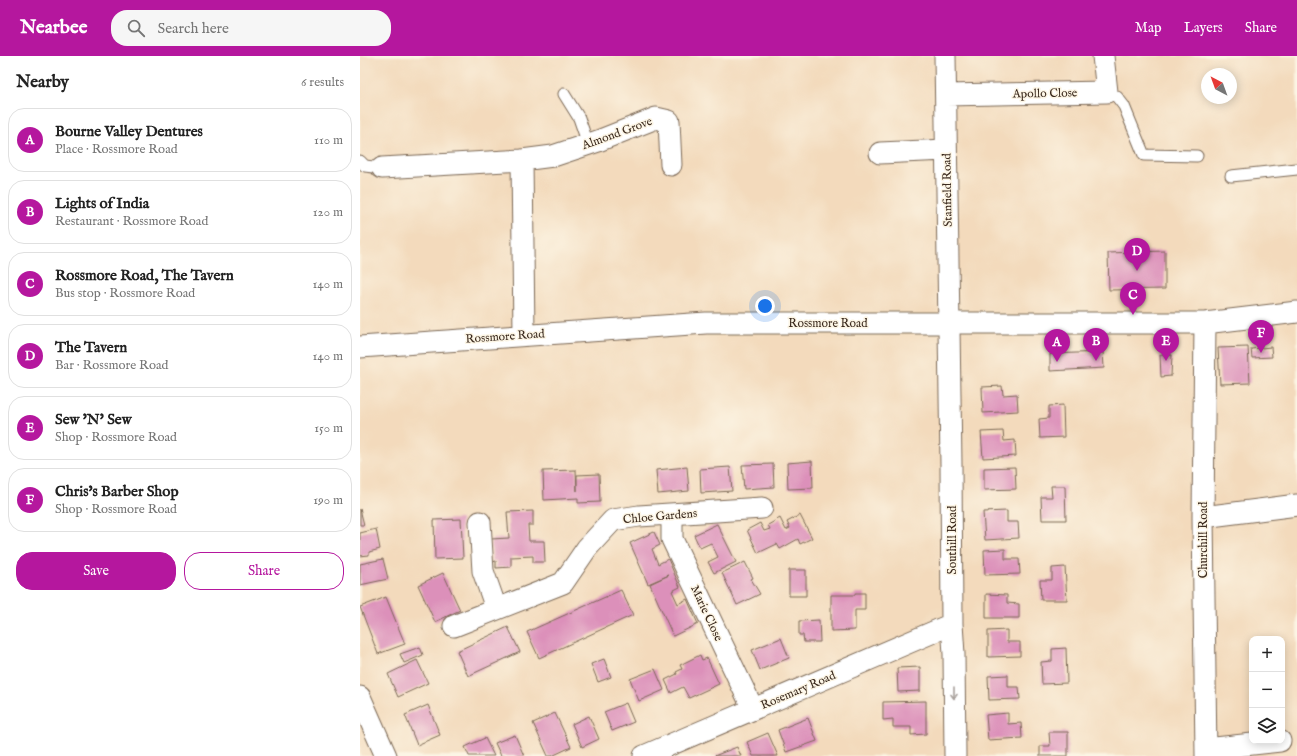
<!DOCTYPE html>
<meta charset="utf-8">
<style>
body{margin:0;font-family:"IM FELL English",serif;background:#f6f6f6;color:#222}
.controls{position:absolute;right:12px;bottom:12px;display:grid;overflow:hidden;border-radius:8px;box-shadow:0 2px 10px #0003}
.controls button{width:36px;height:36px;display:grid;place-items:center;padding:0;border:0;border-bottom:1px solid #e0e0e0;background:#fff;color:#222;font:20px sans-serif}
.compass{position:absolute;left:841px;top:12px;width:36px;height:36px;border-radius:50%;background:#fff;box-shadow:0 2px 10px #0003;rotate:319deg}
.you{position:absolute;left:405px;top:250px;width:14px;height:14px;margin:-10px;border:3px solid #fff;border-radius:50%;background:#1a73e8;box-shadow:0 0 0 6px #1a73e833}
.badge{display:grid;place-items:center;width:26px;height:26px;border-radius:50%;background:#b5179e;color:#fff;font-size:13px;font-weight:700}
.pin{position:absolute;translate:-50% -33px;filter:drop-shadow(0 1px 2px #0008)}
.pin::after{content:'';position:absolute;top:21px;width:14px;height:12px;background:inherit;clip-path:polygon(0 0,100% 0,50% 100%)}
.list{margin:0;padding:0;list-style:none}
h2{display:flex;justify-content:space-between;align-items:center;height:52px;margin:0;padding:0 16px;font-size:17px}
h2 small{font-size:13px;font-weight:400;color:#767676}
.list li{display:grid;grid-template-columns:26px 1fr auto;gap:12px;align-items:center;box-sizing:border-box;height:64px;margin:0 8px 8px;padding:0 8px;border:1px solid #e0e0e0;border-radius:16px}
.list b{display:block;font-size:15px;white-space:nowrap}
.list p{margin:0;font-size:13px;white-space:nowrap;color:#767676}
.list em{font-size:13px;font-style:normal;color:#767676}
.actions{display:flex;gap:8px;padding:12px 16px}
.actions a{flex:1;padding:9px 0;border:1px solid #b5179e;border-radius:16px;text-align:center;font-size:14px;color:#b5179e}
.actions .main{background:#b5179e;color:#fff}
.icon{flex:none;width:22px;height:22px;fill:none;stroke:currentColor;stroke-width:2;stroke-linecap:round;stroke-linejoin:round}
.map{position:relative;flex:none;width:937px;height:700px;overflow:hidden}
header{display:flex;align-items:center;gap:24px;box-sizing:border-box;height:56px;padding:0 20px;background:#b5179e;color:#fff}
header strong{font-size:19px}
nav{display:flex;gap:22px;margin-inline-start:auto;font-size:14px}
.search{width:280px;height:36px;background:#f6f6f6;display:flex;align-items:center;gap:10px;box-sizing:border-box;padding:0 14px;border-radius:16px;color:#767676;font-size:15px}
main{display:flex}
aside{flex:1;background:#fff}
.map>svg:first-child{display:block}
.building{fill:#dc90ba}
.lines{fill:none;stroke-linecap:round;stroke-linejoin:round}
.service-casing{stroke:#7b6855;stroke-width:13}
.minor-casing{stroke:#7b6855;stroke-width:23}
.service{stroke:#fff;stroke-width:11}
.minor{stroke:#fff;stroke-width:21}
.oneway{stroke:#a79f9a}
.labels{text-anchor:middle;stroke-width:3;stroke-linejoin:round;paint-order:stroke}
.street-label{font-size:12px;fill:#3b2a1e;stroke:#fcf5e5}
</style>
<header>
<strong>Nearbee</strong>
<div class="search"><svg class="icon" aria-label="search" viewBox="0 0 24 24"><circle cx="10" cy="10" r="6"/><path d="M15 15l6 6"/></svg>Search here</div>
<nav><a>Map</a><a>Layers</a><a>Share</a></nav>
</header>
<main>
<aside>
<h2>Nearby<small>6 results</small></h2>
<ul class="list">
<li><span class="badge">A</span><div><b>Bourne Valley Dentures</b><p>Place · Rossmore Road</p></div><em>110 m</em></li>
<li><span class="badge">B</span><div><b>Lights of India</b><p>Restaurant · Rossmore Road</p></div><em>120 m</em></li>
<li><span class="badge">C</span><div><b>Rossmore Road, The Tavern</b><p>Bus stop · Rossmore Road</p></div><em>140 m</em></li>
<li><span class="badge">D</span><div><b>The Tavern</b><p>Bar · Rossmore Road</p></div><em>140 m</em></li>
<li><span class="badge">E</span><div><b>Sew 'N' Sew</b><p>Shop · Rossmore Road</p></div><em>150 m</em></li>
<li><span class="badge">F</span><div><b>Chris's Barber Shop</b><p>Shop · Rossmore Road</p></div><em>190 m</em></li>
</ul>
<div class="actions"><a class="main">Save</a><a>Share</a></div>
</aside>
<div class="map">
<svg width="937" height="700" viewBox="0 0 937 700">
<rect width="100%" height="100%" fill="#fcf5e5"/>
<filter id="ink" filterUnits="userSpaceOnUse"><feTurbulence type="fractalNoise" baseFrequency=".025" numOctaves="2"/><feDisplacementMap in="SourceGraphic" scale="8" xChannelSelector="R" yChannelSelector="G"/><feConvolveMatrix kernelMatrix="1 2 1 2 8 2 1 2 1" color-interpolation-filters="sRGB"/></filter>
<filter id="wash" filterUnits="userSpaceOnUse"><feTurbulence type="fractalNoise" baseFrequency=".012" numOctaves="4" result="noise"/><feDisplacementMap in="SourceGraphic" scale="16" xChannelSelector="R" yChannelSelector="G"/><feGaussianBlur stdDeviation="0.9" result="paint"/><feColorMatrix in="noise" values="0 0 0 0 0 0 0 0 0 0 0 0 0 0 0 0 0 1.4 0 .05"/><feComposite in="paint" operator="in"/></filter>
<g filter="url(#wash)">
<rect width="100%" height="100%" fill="#f3dabc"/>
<g id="blocks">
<!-- building -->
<path class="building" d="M 805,195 L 805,233 L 749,234 L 748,197 Z
M 888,291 L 890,327 L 860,328 L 858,292 Z
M 911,291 L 912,301 L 892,302 L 891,293 Z
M 743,296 L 744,312 L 690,315 L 690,298 Z
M 800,299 L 812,299 L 811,320 L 801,321 Z
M 642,330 L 643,339 L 657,338 L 658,355 L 623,357 L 622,331 Z
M 703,349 L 704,381 L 680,382 L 679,363 L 689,362 L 689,350 Z
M 643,375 L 644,385 L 655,384 L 656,400 L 623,402 L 621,376 Z
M 452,405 L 453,432 L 428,433 L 427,407 Z
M 413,408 L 414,431 L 384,433 L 382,409 Z
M 327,411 L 329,435 L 298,438 L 296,414 Z
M 370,411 L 372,435 L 341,437 L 340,413 Z
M 655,411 L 656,433 L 624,434 L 624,412 Z
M 216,414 L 217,435 L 217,419 L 239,418 L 240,446 L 218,447 L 218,442 L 184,444 L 183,415 Z
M 691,430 L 705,430 L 706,464 L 682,464 L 681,441 L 692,441 Z
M 0,453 L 4,469 L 0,469 Z
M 173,455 L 173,469 L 168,469 L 169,485 L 184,485 L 185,506 L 173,506 L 173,500 L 151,501 L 151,511 L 136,512 L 136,505 L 132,506 L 131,483 L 149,482 L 147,456 Z
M 647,455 L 647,466 L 658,466 L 659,482 L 625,484 L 623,456 Z
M 440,459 L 452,482 L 440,488 L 438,483 L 420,493 L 417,488 L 398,497 L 387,474 L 400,467 L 404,475 L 410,473 L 408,469 L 420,462 L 426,474 L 430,472 L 427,466 Z
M 101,463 L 103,502 L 75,503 L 74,464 Z
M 357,468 L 376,506 L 354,517 L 348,506 L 358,501 L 351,487 L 340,492 L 334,479 Z
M 16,473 L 20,493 L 9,496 L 9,499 L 0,500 L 0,477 Z
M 294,476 L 300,489 L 292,493 L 298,508 L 308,503 L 320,531 L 312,535 L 318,548 L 327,543 L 338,568 L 313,580 L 290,528 L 309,519 L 288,528 L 270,487 Z
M 645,493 L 645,503 L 659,503 L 660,518 L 625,519 L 624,494 Z
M 23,503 L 28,523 L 0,529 L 0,508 Z
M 385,506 L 393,522 L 391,523 L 400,538 L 377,549 L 362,517 Z
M 705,511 L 707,544 L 681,544 L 680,524 L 692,524 L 692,512 Z
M 429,514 L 446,514 L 446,540 L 429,540 Z
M 83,517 L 100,554 L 75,566 L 58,529 Z
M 261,534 L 273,559 L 179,602 L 167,576 Z
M 495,537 L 505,537 L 505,554 L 495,554 L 495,574 L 471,575 L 471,539 L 495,539 Z
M 626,538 L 647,539 L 647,547 L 659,548 L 659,562 L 626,562 Z
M 26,541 L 45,588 L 18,598 L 0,551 Z
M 459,564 L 460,586 L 444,586 L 443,579 L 439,579 L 439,565 Z
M 148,571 L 160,596 L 108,620 L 97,595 Z
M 647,574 L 647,586 L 660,586 L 660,600 L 628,601 L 628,575 Z
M 421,582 L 429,602 L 400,614 L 392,594 Z
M 60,591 L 63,599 L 44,607 L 40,598 Z
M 706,592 L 707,627 L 682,628 L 681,606 L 692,605 L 692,593 Z
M 340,599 L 342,604 L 347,602 L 359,628 L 329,642 L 323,631 L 311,637 L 305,624 L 317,618 L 316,616 L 322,613 L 320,609 Z
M 244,603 L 251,621 L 238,626 L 231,608 Z
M 57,604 L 68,627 L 38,641 L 28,618 Z
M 560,611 L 560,635 L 538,636 L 537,612 Z
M 295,613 L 304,634 L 279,645 L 270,623 Z
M 648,619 L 648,631 L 659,631 L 660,643 L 629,644 L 628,620 Z
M 566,645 L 566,678 L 551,679 L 551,671 L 533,671 L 533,663 L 523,664 L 523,646 Z
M 266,647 L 274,666 L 252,675 L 244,656 Z
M 68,649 L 80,679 L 57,689 L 45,659 Z
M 195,657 L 211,691 L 192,700 L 188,700 L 173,667 Z
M 648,657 L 648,668 L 661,667 L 662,682 L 628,684 L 626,659 Z
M 229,660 L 239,683 L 222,691 L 212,668 Z
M 448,662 L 457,685 L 426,696 L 418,674 Z
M 689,676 L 708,676 L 708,700 L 680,700 L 680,690 L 690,690 Z
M 408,677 L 418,700 L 393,700 L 387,686 Z
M 155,679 L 164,700 L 141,700 L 135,687 Z
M 125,682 L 134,700 L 109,700 L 105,691 Z
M 377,691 L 381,700 L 354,700 Z"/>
</g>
</g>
<g filter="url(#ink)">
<use href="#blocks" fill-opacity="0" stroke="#7b6855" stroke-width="1"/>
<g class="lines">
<defs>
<path id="service" d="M 747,36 L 757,41 L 764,50 L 784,99 L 837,100
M 204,38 L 219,62 L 228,88
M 0,105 L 5,110 L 22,112
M 871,120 L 937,113"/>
<path id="minor" d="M 585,0 L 591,408 L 592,568 L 594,598 L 595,700
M 586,39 L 747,36 L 743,0
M 520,97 L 586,94
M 162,104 L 164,279
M 22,112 L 162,104 L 193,100 L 238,85 L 296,62 L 309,65 L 311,109
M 845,267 L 843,461 L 846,700
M 0,291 L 346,267 L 845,267 L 937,256
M 312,458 L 312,483 L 393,653
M 843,461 L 937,449
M 120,466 L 123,515 L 136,552
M 94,570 L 203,527 L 227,492 L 253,464 L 279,460 L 402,452
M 0,641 L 26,700
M 846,693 L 920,685
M 284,700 L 592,568"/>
</defs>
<!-- service casing -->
<use href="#service" class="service-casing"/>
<!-- minor casing -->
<use href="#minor" class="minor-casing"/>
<!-- service -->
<use href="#service" class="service"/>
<!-- minor -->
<use href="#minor" class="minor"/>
</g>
<!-- one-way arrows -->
<defs><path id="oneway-shaft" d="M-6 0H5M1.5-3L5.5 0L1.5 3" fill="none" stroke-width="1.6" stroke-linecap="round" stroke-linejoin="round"/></defs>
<use class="oneway" href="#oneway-shaft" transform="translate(594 637) rotate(90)"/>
</g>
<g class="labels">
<!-- street labels -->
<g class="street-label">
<text transform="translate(685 37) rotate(-1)" y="4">Apollo Close</text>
<text transform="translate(257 77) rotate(-20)" y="4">Almond Grove</text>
<text transform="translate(587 134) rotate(-91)" y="4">Stanfield Road</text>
<text x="468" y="271">Rossmore Road</text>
<text transform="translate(145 280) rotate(-4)" y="4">Rossmore Road</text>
<text transform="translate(300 460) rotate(-5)" y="4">Chloe Gardens</text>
<text transform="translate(592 484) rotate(-90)" y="4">Southill Road</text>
<text transform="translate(843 484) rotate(-90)" y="4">Churchill Road</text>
<text transform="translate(347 557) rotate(65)" y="4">Marie Close</text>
<text transform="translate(438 634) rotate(-23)" y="4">Rosemary Road</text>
</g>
</g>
</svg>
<div class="controls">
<button>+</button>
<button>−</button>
<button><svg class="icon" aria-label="layers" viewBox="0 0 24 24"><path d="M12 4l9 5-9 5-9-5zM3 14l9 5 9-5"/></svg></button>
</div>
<svg class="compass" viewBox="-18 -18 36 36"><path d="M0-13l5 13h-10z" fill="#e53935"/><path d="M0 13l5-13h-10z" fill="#767676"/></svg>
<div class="you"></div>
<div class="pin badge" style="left:697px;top:306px">A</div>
<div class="pin badge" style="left:736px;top:305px">B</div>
<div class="pin badge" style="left:773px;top:259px">C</div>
<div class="pin badge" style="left:777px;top:215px">D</div>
<div class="pin badge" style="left:806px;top:305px">E</div>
<div class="pin badge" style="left:901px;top:297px">F</div>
</div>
</main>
